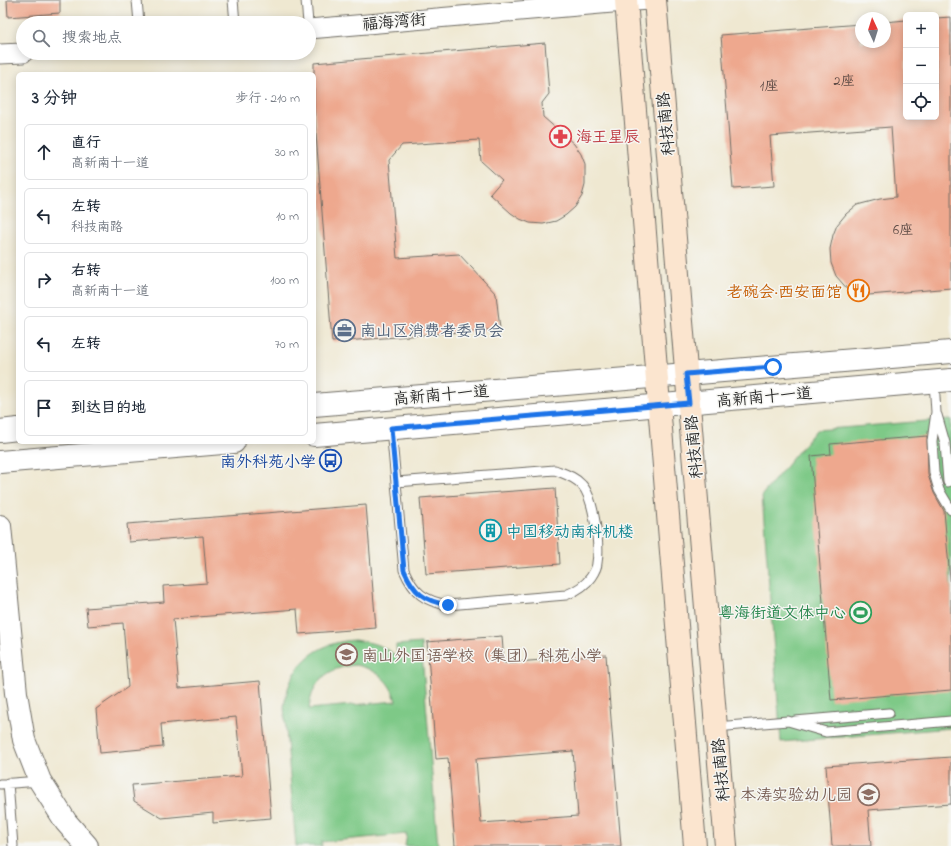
<!DOCTYPE html>
<html lang="zh">
<meta charset="utf-8">
<style>
body{margin:0;font-family:"Indie Flower","LXGW WenKai TC",sans-serif;background:#f2f2f3;color:#1f2937}
.controls{position:absolute;right:12px;top:12px;display:grid;overflow:hidden;border-radius:6px;box-shadow:0 2px 10px #0003}
.controls button{width:36px;height:36px;display:grid;place-items:center;padding:0;border:0;border-bottom:1px solid #e0e1e3;background:#fff;color:#1f2937;font:20px sans-serif}
.compass{position:absolute;left:855px;top:12px;width:36px;height:36px;border-radius:50%;background:#fff;box-shadow:0 2px 10px #0003;rotate:356deg}
.stop{position:absolute;width:12px;height:12px;margin:-9px;border:3px solid #1a73e8;border-radius:50%;background:#fff}
.stop.end{background:#1a73e8;border-color:#fff;box-shadow:0 1px 4px #0008}
.list{margin:0;padding:0;list-style:none}
h2{display:flex;justify-content:space-between;align-items:center;height:52px;margin:0;padding:0 16px;font-size:17px}
h2 small{font-size:13px;font-weight:400;color:#747a83}
.list li{display:grid;grid-template-columns:26px 1fr auto;gap:12px;align-items:center;box-sizing:border-box;height:56px;margin:0 8px 8px;padding:0 8px;border:1px solid #e0e1e3;border-radius:6px}
.list b{display:block;font-size:15px;white-space:nowrap}
.list p{margin:0;font-size:13px;white-space:nowrap;color:#747a83}
.list em{font-size:13px;font-style:normal;color:#747a83}
.icon{flex:none;width:22px;height:22px;fill:none;stroke:currentColor;stroke-width:2;stroke-linecap:round;stroke-linejoin:round}
.map{position:relative;flex:none;width:951px;height:846px;overflow:hidden}
.search{position:absolute;background:#fff;box-shadow:0 2px 10px #0003;left:16px;top:16px;width:300px;height:44px;display:flex;align-items:center;gap:10px;box-sizing:border-box;padding:0 14px;border-radius:22px;color:#747a83;font-size:15px}
.panel{position:absolute;background:#fff;box-shadow:0 2px 10px #0003;left:16px;top:72px;width:300px;height:372px;border-radius:6px}
.map>svg:first-child{display:block}
.green{fill:#7ec987;stroke:#547a59;fill-rule:evenodd}
.building{fill:#eea88e;fill-rule:evenodd}
.lines{fill:none;stroke-linecap:round;stroke-linejoin:round}
.service-casing{stroke:#706d65;stroke-width:11}
.minor-casing{stroke:#706d65;stroke-width:21}
.tertiary-casing{stroke:#706d65;stroke-width:24}
.secondary-casing{stroke:#706d65;stroke-width:24}
.service{stroke:#fff;stroke-width:9}
.minor{stroke:#fff;stroke-width:19}
.tertiary{stroke:#fff;stroke-width:22}
.secondary{stroke:#fbe5cf;stroke-width:22}
.route{stroke:#1a73e8;stroke-width:5}
.labels{text-anchor:middle;stroke-width:3;stroke-linejoin:round;paint-order:stroke}
.number-label{font-size:14px;fill:#5c4a44}
.street-label{font-size:16px;fill:#2b2b2b;stroke:#f6f6f2}
.health-label{font-size:16px;fill:#be3a42;stroke:#f6f6f2;text-anchor:start}
.food-label{font-size:16px;fill:#c56008;stroke:#f6f6f2;text-anchor:end}
.service-label{font-size:16px;fill:#4e5e75;stroke:#f6f6f2;text-anchor:start}
.transit-label{font-size:16px;fill:#164399;stroke:#f6f6f2;text-anchor:end}
.culture-label{font-size:16px;fill:#0d838f;stroke:#f6f6f2;text-anchor:start}
.leisure-label{font-size:16px;fill:#27864d;stroke:#f6f6f2;text-anchor:end}
.education-label{font-size:16px;fill:#785e54;stroke:#f6f6f2;text-anchor:start}
</style>
<div class="map">
<svg width="951" height="846" viewBox="0 0 951 846">
<rect width="100%" height="100%" fill="#f6f6f2"/>
<filter id="ink" filterUnits="userSpaceOnUse"><feTurbulence type="fractalNoise" baseFrequency=".025" numOctaves="2"/><feDisplacementMap in="SourceGraphic" scale="8" xChannelSelector="R" yChannelSelector="G"/><feConvolveMatrix kernelMatrix="1 2 1 2 8 2 1 2 1" color-interpolation-filters="sRGB"/></filter>
<filter id="wash" filterUnits="userSpaceOnUse"><feTurbulence type="fractalNoise" baseFrequency=".012" numOctaves="4" result="noise"/><feDisplacementMap in="SourceGraphic" scale="16" xChannelSelector="R" yChannelSelector="G"/><feGaussianBlur stdDeviation="0.9" result="paint"/><feColorMatrix in="noise" values="0 0 0 0 0 0 0 0 0 0 0 0 0 0 0 0 0 1.4 0 .05"/><feComposite in="paint" operator="in"/></filter>
<g filter="url(#wash)">
<rect width="100%" height="100%" fill="#efe8d1"/>
<!-- green -->
<path class="green" d="M 951,419 L 951,728 L 781,742 L 762,495 L 816,430 Z
M 354,640 C 370,642 385,645 397,657 L 396,645 L 421,643 L 438,846 L 405,846 L 407,834 L 321,842 L 322,846 L 296,846 L 284,707 C 289,667 313,643 354,640 ZM 355,665 C 376,669 390,680 396,701 L 309,709 C 312,681 327,668 355,665 Z"/>
<g id="blocks">
<!-- building -->
<path class="building" d="M 7,0 L 60,0 L 60,13 L 8,17 Z
M 951,17 L 951,288 L 869,295 L 859,295 L 850,292 L 836,276 L 831,263 L 830,249 L 833,235 L 837,225 L 846,214 L 857,205 L 880,199 L 896,197 L 891,127 L 770,136 L 774,186 L 733,189 L 721,35 L 861,24 L 861,42 L 885,42 L 885,22 L 906,20 L 906,117 L 936,117 L 936,18 Z
M 545,43 L 549,94 L 542,103 L 543,117 L 574,144 L 581,154 L 585,164 L 585,185 L 582,196 L 575,207 L 566,215 L 556,221 L 543,224 L 530,223 L 520,219 L 511,213 L 490,194 L 502,180 L 481,161 L 479,140 L 402,145 L 389,160 L 397,258 L 459,254 L 496,294 L 500,329 L 332,342 L 314,108 L 314,63 Z
M 927,436 L 928,475 L 934,493 L 944,511 L 951,590 L 951,690 L 831,700 L 811,456 L 831,454 L 830,444 Z
M 555,488 L 560,564 L 426,574 L 420,498 Z
M 366,505 L 376,628 L 299,634 L 297,609 L 173,619 L 179,688 L 260,681 L 271,818 L 213,823 L 213,813 L 162,818 L 134,801 L 132,785 L 242,776 L 236,717 L 161,724 L 163,747 L 100,753 L 96,709 L 128,687 L 123,623 L 88,626 L 86,608 L 164,602 L 163,586 L 207,583 L 203,536 L 129,542 L 127,524 Z
M 502,636 L 504,663 L 606,655 L 621,846 L 455,846 L 448,758 L 436,759 L 427,642 ZM 573,751 L 578,816 L 481,823 L 476,759 Z
M 951,757 L 951,804 L 868,810 L 871,846 L 832,846 L 826,766 Z"/>
</g>
</g>
<g filter="url(#ink)">
<use href="#blocks" fill-opacity="0" stroke="#706d65" stroke-width="1"/>
<g class="lines">
<defs>
<path id="service" d="M 137,0 L 139,23
M 233,0 L 235,23
M 306,0 L 308,23
M 934,381 L 936,412 L 932,441 L 934,473 L 939,490 L 951,510
M 937,415 L 945,443 L 948,482
M 391,428 L 404,570 C 414,593 424,601 448,605 L 566,595 C 576,591 585,586 591,577 C 593,574 597,567 597,563 C 600,545 594,498 582,485 C 575,477 565,474 555,470 L 396,482
M 795,721 L 889,713
M 716,727 L 788,721 L 826,732 L 951,721
M 8,783 L 13,846
M 0,784 L 40,781"/>
<path id="minor" d="M 309,29 L 647,0
M 0,54 L 23,53"/>
<path id="tertiary" d="M 314,405 L 951,352
M 0,431 L 18,429
M 314,435 L 951,380
M 0,462 L 234,442
M 0,526 L 16,693 L 24,740 L 40,781 L 66,822 L 87,846"/>
<path id="secondary" d="M 626,0 L 695,846
M 655,0 L 726,846"/>
</defs>
<!-- service casing -->
<use href="#service" class="service-casing"/>
<!-- minor casing -->
<use href="#minor" class="minor-casing"/>
<!-- tertiary casing -->
<use href="#tertiary" class="tertiary-casing"/>
<!-- secondary casing -->
<use href="#secondary" class="secondary-casing"/>
<!-- service -->
<use href="#service" class="service"/>
<!-- minor -->
<use href="#minor" class="minor"/>
<!-- tertiary -->
<use href="#tertiary" class="tertiary"/>
<!-- secondary -->
<use href="#secondary" class="secondary"/>
</g>
</g>
<g class="lines" filter="url(#ink)">
<!-- route -->
<path class="route" d="M 448,605 C 424,601 414,593 404,570 L 391,428 L 689,403 L 686,374 L 773,367"/>
</g>
<!-- icons -->
<defs>
<symbol id="pharmacy-ring" viewBox="-11 -11 22 22"><circle r="9.5" fill="#f6f6f2" stroke="#e0444e" stroke-width="1.5"/><path d="M-2-6h4v4h4v4h-4v4h-4v-4h-4v-4h4Z" fill="#e0444e"/></symbol>
<symbol id="restaurant-ring" viewBox="-11 -11 22 22"><circle r="9.5" fill="#f6f6f2" stroke="#e8710a" stroke-width="1.5"/><path d="M-5-6h1v4h1v-4h1v4h1v-4h1v5L-1.5 .5V6h-2V.5L-5-1ZM5-6V6H3V1.5H1.5Q1.5-4 5-6Z" fill="#e8710a"/></symbol>
<symbol id="office-ring" viewBox="-11 -11 22 22"><circle r="9.5" fill="#f6f6f2" stroke="#5c6f8a" stroke-width="1.5"/><path d="M-6-3h4V-5.5h4V-3h4V5H-6ZM-1-4.5V-3h2v-1.5ZM-6 0V1H6V0Z" fill="#5c6f8a"/></symbol>
<symbol id="bus-ring" viewBox="-11 -11 22 22"><circle r="9.5" fill="#f6f6f2" stroke="#1a4fb4" stroke-width="1.5"/><path d="M-5-6H5V4H4V6H2V4H-2V6H-4V4H-5ZM-3.5-4V0h7V-4ZM-3.5 1.2v1.5H-2V1.2ZM2 1.2v1.5H3.5V1.2Z" fill="#1a4fb4"/></symbol>
<symbol id="building-ring" viewBox="-11 -11 22 22"><circle r="9.5" fill="#f6f6f2" stroke="#0f9aa8" stroke-width="1.5"/><path d="M-4-6H4V6H1V3H-1V6H-4ZM-2.5-4.3h1.7v1.8h-1.7ZM.8-4.3h1.7v1.8H.8ZM-2.5-1h1.7V.8h-1.7ZM.8-1h1.7V.8H.8Z" fill="#0f9aa8"/></symbol>
<symbol id="stadium-ring" viewBox="-11 -11 22 22"><circle r="9.5" fill="#f6f6f2" stroke="#2e9e5b" stroke-width="1.5"/><path d="M0-5a6.5 5 0 1 0 0 10a6.5 5 0 1 0 0-10ZM-3.5-1.8h7v3.6h-7Z" fill="#2e9e5b"/></symbol>
<symbol id="school-ring" viewBox="-11 -11 22 22"><circle r="9.5" fill="#f6f6f2" stroke="#8d6e63" stroke-width="1.5"/><path d="M0-5L7-2L0 1L-7-2ZM-4 1L0 2.5L4 1V4Q0 6-4 4Z" fill="#8d6e63"/></symbol>
</defs>
<g fill-rule="evenodd">
<use href="#pharmacy-ring" x="548" y="124" width="25" height="25"/>
<use href="#restaurant-ring" x="846" y="278" width="25" height="25"/>
<use href="#office-ring" x="332" y="318" width="25" height="25"/>
<use href="#bus-ring" x="318" y="448" width="25" height="25"/>
<use href="#building-ring" x="478" y="518" width="25" height="25"/>
<use href="#stadium-ring" x="848" y="600" width="25" height="25"/>
<use href="#school-ring" x="334" y="642" width="25" height="25"/>
<use href="#school-ring" x="856" y="782" width="25" height="25"/>
</g>
<g class="labels">
<!-- number labels -->
<g class="number-label">
<text x="844" y="85">2座</text>
<text x="769" y="90">1座</text>
<text x="903" y="234">6座</text>
</g>
<!-- street labels -->
<g class="street-label">
<text transform="translate(394 21) rotate(-5)" y="6">福海湾街</text>
<text transform="translate(665 124) rotate(-95)" y="6">科技南路</text>
<text transform="translate(441 394) rotate(-5)" y="6">高新南十一道</text>
<text transform="translate(764 396) rotate(-5)" y="6">高新南十一道</text>
<text transform="translate(693 447) rotate(-95)" y="6">科技南路</text>
<text transform="translate(720 770) rotate(-95)" y="6">科技南路</text>
</g>
<!-- health labels -->
<g class="health-label">
<text x="576" y="142">海王星辰</text>
</g>
<!-- food labels -->
<g class="food-label">
<text x="842" y="297">老碗会·西安面馆</text>
</g>
<!-- service labels -->
<g class="service-label">
<text x="360" y="336">南山区消费者委员会</text>
</g>
<!-- transit labels -->
<g class="transit-label">
<text x="316" y="467">南外科苑小学</text>
</g>
<!-- culture labels -->
<g class="culture-label">
<text x="506" y="537">中国移动南科机楼</text>
</g>
<!-- leisure labels -->
<g class="leisure-label">
<text x="846" y="618">粤海街道文体中心</text>
</g>
<!-- education labels -->
<g class="education-label">
<text x="362" y="661">南山外国语学校（集团）科苑小学</text>
<text x="852" y="800" text-anchor="end">本涛实验幼儿园</text>
</g>
</g>
</svg>
<div class="controls">
<button>+</button>
<button>−</button>
<button><svg class="icon" aria-label="locate" viewBox="0 0 24 24"><circle cx="12" cy="12" r="6"/><path d="M12 2v4M12 18v4M2 12h4M18 12h4"/></svg></button>
</div>
<svg class="compass" viewBox="-18 -18 36 36"><path d="M0-13l5 13h-10z" fill="#e53935"/><path d="M0 13l5-13h-10z" fill="#747a83"/></svg>
<div class="stop" style="left:773px;top:367px"></div>
<div class="stop end" style="left:448px;top:605px"></div>
<div class="search"><svg class="icon" aria-label="search" viewBox="0 0 24 24"><circle cx="10" cy="10" r="6"/><path d="M15 15l6 6"/></svg>搜索地点</div>
<section class="panel">
<h2>3 分钟<small>步行 · 210 m</small></h2>
<ul class="list">
<li><svg class="icon" aria-label="ahead" viewBox="0 0 24 24"><path d="M12 20V5M6 11l6-6 6 6"/></svg><div><b>直行</b><p>高新南十一道</p></div><em>30 m</em></li>
<li><svg class="icon" aria-label="left" viewBox="0 0 24 24"><path d="M17 20v-9H6M10 6l-5 5 5 5"/></svg><div><b>左转</b><p>科技南路</p></div><em>10 m</em></li>
<li><svg class="icon" aria-label="right" viewBox="0 0 24 24"><path d="M7 20v-9h11M14 6l5 5-5 5"/></svg><div><b>右转</b><p>高新南十一道</p></div><em>100 m</em></li>
<li><svg class="icon" aria-label="left" viewBox="0 0 24 24"><path d="M17 20v-9H6M10 6l-5 5 5 5"/></svg><div><b>左转</b></div><em>70 m</em></li>
<li><svg class="icon" aria-label="arrive" viewBox="0 0 24 24"><path d="M6 21V4h12l-3 4 3 4H6"/></svg><div><b>到达目的地</b></div></li>
</ul>
</section>
</div>
